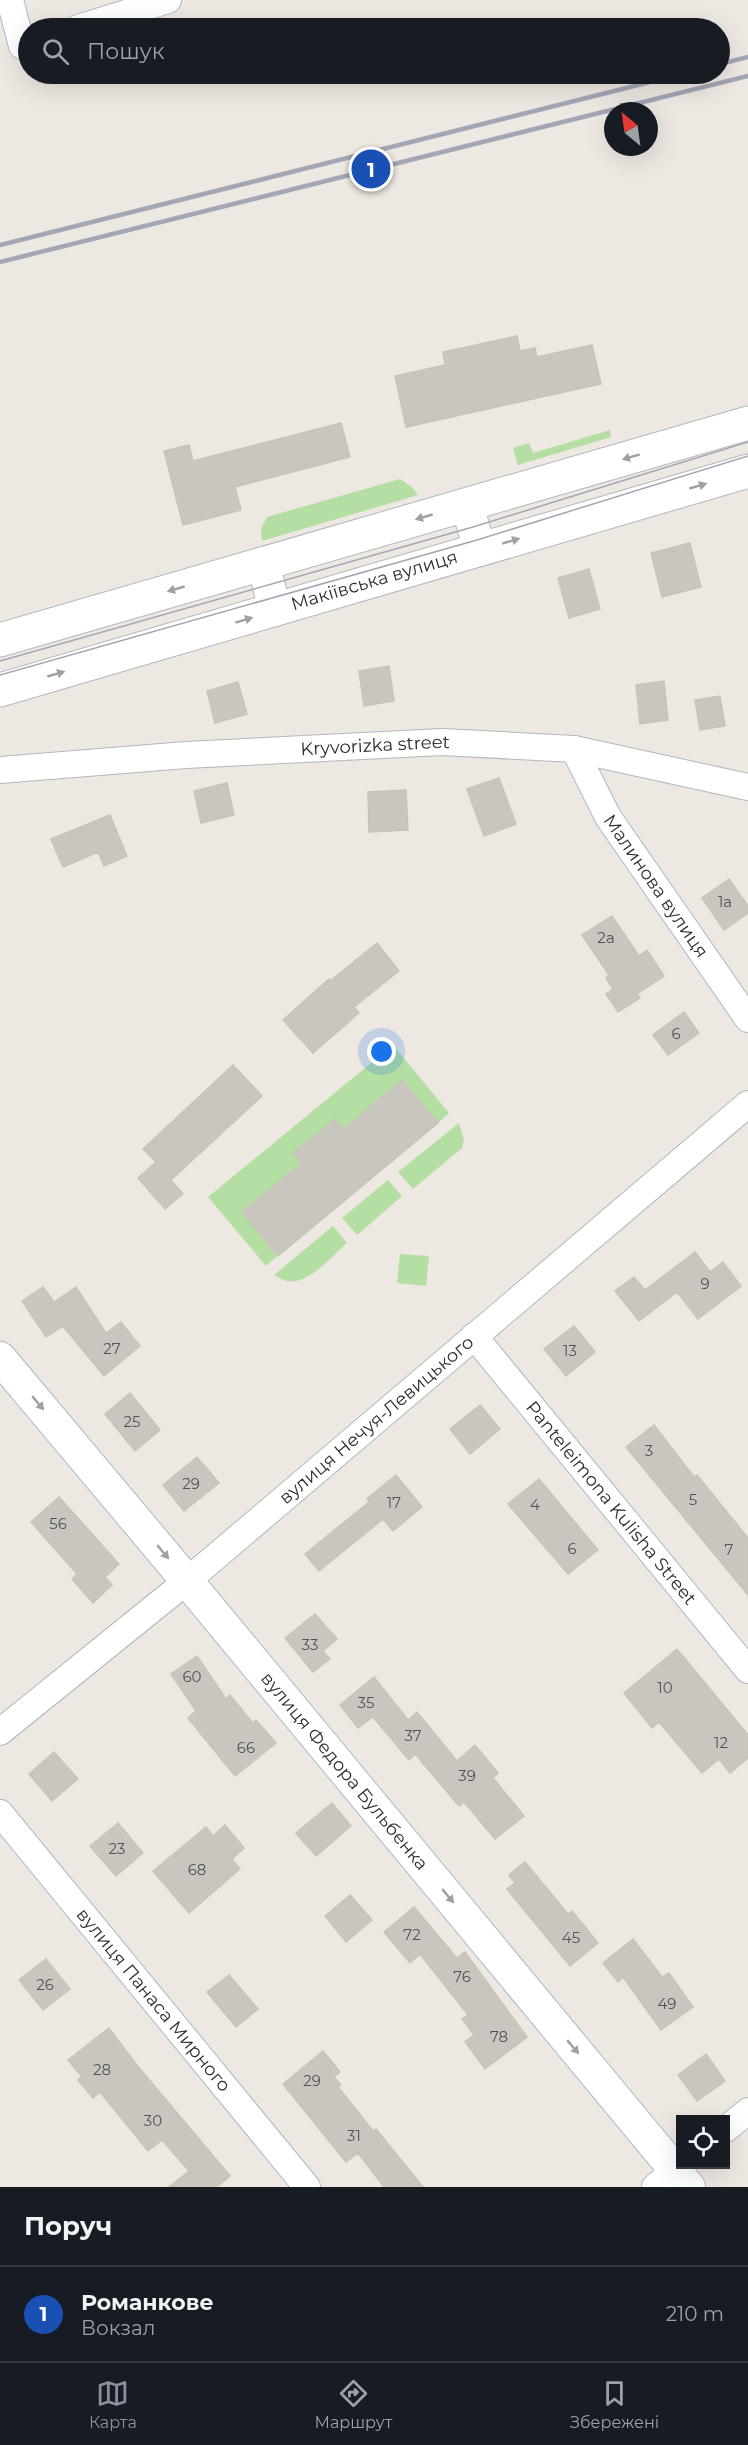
<!DOCTYPE html>
<html lang="uk">
<meta charset="utf-8">
<style>
body{margin:0;font-family:Montserrat,sans-serif;background:#20242c;color:#f1f3f6}
.controls{position:absolute;right:18px;bottom:18px;display:grid;overflow:hidden;border-radius:0px;box-shadow:0 6px 24px #0002}
.controls button{width:54px;height:54px;display:grid;place-items:center;padding:0;border:0;border-bottom:2px solid #363941;background:#171b24;color:#f1f3f6;font:30px sans-serif}
.compass{position:absolute;left:604px;top:102px;width:54px;height:54px;border-radius:50%;background:#171b24;box-shadow:0 6px 24px #0002;rotate:331deg}
.you{position:absolute;left:382px;top:1052px;width:21px;height:21px;margin:-15px;border:4px solid #fff;border-radius:50%;background:#1a73e8;box-shadow:0 0 0 9px #1a73e833}
.badge{display:grid;place-items:center;width:39px;height:39px;border-radius:50%;background:#8c9099;color:#fff;font-size:20px;font-weight:700}
.pin{position:absolute;translate:-50% -50%;border:3px solid #fff;box-shadow:0 2px 6px #0006}
.list{margin:0;padding:0;list-style:none}
h2{display:flex;justify-content:space-between;align-items:center;height:78px;margin:0;padding:0 24px;font-size:26px}
h2 small{font-size:20px;font-weight:400;color:#9ea1a6}
.list li{display:grid;grid-template-columns:39px 1fr auto;gap:18px;align-items:center;box-sizing:border-box;height:96px;padding:0 24px;border-top:2px solid #363941}
.list b{display:block;font-size:22px;white-space:nowrap}
.list p{margin:0;font-size:20px;white-space:nowrap;color:#9ea1a6}
.list em{font-size:20px;font-style:normal;color:#9ea1a6}
.icon{flex:none;width:33px;height:33px;fill:none;stroke:currentColor;stroke-width:2;stroke-linecap:round;stroke-linejoin:round}
.map{position:relative;flex:none;width:748px;height:2187px;overflow:hidden}
.search{position:absolute;background:#171b24;box-shadow:0 6px 24px #0002;left:18px;right:18px;top:18px;height:66px;display:flex;align-items:center;gap:15px;box-sizing:border-box;padding:0 21px;border-radius:33px;color:#9ea1a6;font-size:22px}
.sheet{height:174px;background:#171b24}
nav{display:flex;justify-content:space-around;align-items:center;box-sizing:border-box;height:84px;border-top:2px solid #363941;background:#171b24;font-size:16px;color:#9ea1a6}
nav a{display:grid;justify-items:center;gap:3px}
nav .on{color:#8c9099}
.map>svg:first-child{display:block}
.green{fill:#b4dea2}
.building{fill:#c9c6bf;stroke:#c8c4ba;stroke-width:1.5}
.lines{fill:none;stroke-linecap:round;stroke-linejoin:round}
.minor-casing{stroke:#b4b6bf;stroke-width:28}
.tertiary-casing{stroke:#b4b6bf;stroke-width:34}
.secondary-casing{stroke:#b4b6bf;stroke-width:35}
.minor{stroke:#fff;stroke-width:26}
.tertiary{stroke:#fff;stroke-width:32}
.secondary{stroke:#fff;stroke-width:33}
.tram{stroke:#a4a5b5;stroke-width:1.5}
.rail{stroke:#a4a5b5;stroke-width:4.5}
.oneway{fill:#a0a0a0}
.labels{text-anchor:middle;stroke-width:6;stroke-linejoin:round;paint-order:stroke}
.number-label{font-size:15px;fill:#545352}
.street-label{font-size:18px;fill:#2d2d2d;stroke:#fff}
</style>
<div class="map">
<svg width="748" height="2187" viewBox="0 0 748 2187">
<rect width="100%" height="100%" fill="#ede8e1"/>
<!-- green -->
<path class="green" d="M 610,430 L 611,437 L 518,465 L 513,448 L 529,443 L 533,453 Z
M 400,479 L 412,487 L 418,495 L 262,541 L 261,529 L 267,517 Z
M 393,1045 L 449,1113 L 438,1123 L 402,1080 L 344,1129 L 335,1119 L 294,1153 L 302,1163 L 242,1212 L 277,1256 L 266,1266 L 208,1197 Z
M 459,1123 L 464,1140 L 462,1148 L 413,1189 L 398,1172 Z
M 388,1180 L 402,1196 L 357,1235 L 342,1218 Z
M 333,1226 L 347,1243 C 332,1256 309,1285 287,1281 C 283,1280 278,1277 274,1275 Z
M 400,1254 L 429,1256 L 426,1286 L 397,1283 Z"/>
<!-- building -->
<path class="building" d="M 517,336 L 520,351 L 535,348 L 537,357 L 592,345 L 601,384 L 406,427 L 395,376 L 445,365 L 443,352 Z
M 341,423 L 350,457 L 235,487 L 241,510 L 183,525 L 164,451 L 189,445 L 193,461 Z
M 690,543 L 701,587 L 662,597 L 651,553 Z
M 589,569 L 600,609 L 569,618 L 558,578 Z
M 389,666 L 394,701 L 364,706 L 359,671 Z
M 664,681 L 668,720 L 640,724 L 636,685 Z
M 238,682 L 247,714 L 215,723 L 207,691 Z
M 720,696 L 725,726 L 700,730 L 695,700 Z
M 499,778 L 516,824 L 484,836 L 467,789 Z
M 227,783 L 234,815 L 201,823 L 194,791 Z
M 406,790 L 408,830 L 369,832 L 368,792 Z
M 110,815 L 127,856 L 104,866 L 98,852 L 63,867 L 51,839 Z
M 729,879 L 748,906 L 748,913 L 724,930 L 702,898 Z
M 612,916 L 639,956 L 647,950 L 664,976 L 637,994 L 640,998 L 618,1012 L 606,994 L 613,989 L 606,978 L 609,975 L 582,935 Z
M 377,943 L 399,971 L 354,1007 L 359,1013 L 313,1053 L 283,1020 L 329,979 L 330,981 Z
M 684,1012 L 699,1033 L 668,1055 L 653,1035 Z
M 233,1065 L 262,1096 L 171,1180 L 183,1194 L 165,1209 L 138,1178 L 156,1162 L 143,1149 Z
M 402,1080 L 438,1123 L 278,1256 L 242,1212 L 302,1163 L 293,1153 L 335,1119 L 344,1129 Z
M 695,1252 L 710,1272 L 723,1262 L 741,1286 L 698,1319 L 677,1292 L 639,1321 L 615,1291 L 634,1277 L 645,1290 Z
M 43,1287 L 54,1302 L 76,1287 L 106,1333 L 121,1322 L 140,1346 L 104,1376 L 63,1326 L 46,1337 L 22,1301 Z
M 574,1326 L 595,1352 L 566,1376 L 544,1349 Z
M 130,1393 L 160,1430 L 135,1451 L 105,1414 Z
M 480,1405 L 500,1429 L 470,1454 L 450,1429 Z
M 654,1425 L 694,1477 L 697,1475 L 748,1538 L 748,1595 L 626,1447 Z
M 197,1457 L 219,1483 L 184,1511 L 163,1485 Z
M 396,1475 L 422,1507 L 393,1531 L 383,1519 L 319,1571 L 305,1554 L 369,1502 L 367,1499 Z
M 539,1479 L 598,1550 L 568,1574 L 508,1504 Z
M 59,1497 L 119,1564 L 105,1577 L 112,1585 L 93,1603 L 72,1579 L 77,1574 L 31,1522 Z
M 315,1614 L 337,1639 L 323,1651 L 330,1659 L 313,1672 L 285,1638 Z
M 677,1649 L 748,1735 L 748,1758 L 730,1773 L 719,1759 L 702,1773 L 659,1722 L 652,1728 L 624,1693 Z
M 197,1656 L 226,1699 L 230,1695 L 253,1723 L 256,1720 L 276,1743 L 235,1776 L 188,1718 L 196,1711 L 171,1674 Z
M 374,1677 L 408,1720 L 417,1712 L 457,1761 L 475,1745 L 498,1773 L 493,1778 L 524,1816 L 495,1839 L 464,1802 L 459,1806 L 415,1754 L 409,1760 L 373,1717 L 358,1728 L 340,1705 Z
M 54,1752 L 78,1779 L 52,1801 L 29,1774 Z
M 332,1803 L 351,1826 L 316,1856 L 296,1833 Z
M 118,1823 L 143,1853 L 116,1876 L 90,1846 Z
M 225,1825 L 244,1848 L 232,1859 L 240,1869 L 189,1913 L 153,1871 L 206,1827 L 213,1836 Z
M 525,1862 L 568,1914 L 572,1911 L 598,1943 L 570,1966 L 507,1889 L 515,1883 L 509,1875 Z
M 350,1895 L 372,1920 L 346,1942 L 325,1916 Z
M 414,1907 L 457,1958 L 465,1952 L 527,2037 L 485,2069 L 465,2042 L 474,2035 L 462,2019 L 468,2015 L 420,1954 L 410,1963 L 384,1932 Z
M 633,1939 L 662,1977 L 669,1973 L 693,2007 L 661,2030 L 623,1977 L 618,1982 L 603,1963 Z
M 46,1959 L 70,1989 L 43,2010 L 19,1980 Z
M 229,1975 L 258,2009 L 236,2027 L 207,1992 Z
M 109,2028 L 136,2064 L 230,2176 L 217,2187 L 169,2187 L 189,2171 L 162,2140 L 148,2151 L 100,2092 L 93,2098 L 78,2080 L 82,2077 L 68,2060 Z
M 323,2051 L 340,2072 L 334,2077 L 341,2085 L 338,2087 L 373,2131 L 376,2129 L 423,2187 L 384,2187 L 358,2153 L 346,2162 L 283,2084 Z
M 706,2054 L 725,2081 L 697,2101 L 678,2075 Z"/>
<g class="lines">
<defs>
<g id="minor">
<path d="M 10,0 L 22,46"/>
<path d="M 78,28 L 168,0"/>
<path id="s1" d="M 574,749 L 608,817 L 748,1019"/>
<path id="s2" d="M 0,770 L 186,755 L 442,742 L 574,749 L 748,787"/>
<path id="s3" d="M 474,1336 L 748,1670"/>
<path id="s4" d="M 0,1732 L 187,1581 L 748,1104"/>
<path id="s5" d="M 0,1813 L 307,2187"/>
<path d="M 726,2129 L 748,2111"/>
<path d="M 655,2187 L 682,2164"/>
</g>
<g id="tertiary">
<path d="M 467,505 L 480,550"/>
<path d="M 263,563 L 275,610"/>
<path id="s6" d="M 0,1358 L 187,1581 L 689,2187"/>
</g>
<g id="secondary">
<path d="M 0,640 L 748,423"/>
<path id="s7" d="M 0,690 L 748,471"/>
</g>
</defs>
<!-- minor casing -->
<use href="#minor" class="minor-casing"/>
<!-- tertiary casing -->
<use href="#tertiary" class="tertiary-casing"/>
<!-- secondary casing -->
<use href="#secondary" class="secondary-casing"/>
<!-- minor -->
<use href="#minor" class="minor"/>
<!-- tertiary -->
<use href="#tertiary" class="tertiary"/>
<!-- secondary -->
<use href="#secondary" class="secondary"/>
<!-- tram -->
<path class="tram" d="M 0,661 L 473,527 L 748,442
M 0,675 L 477,540 L 748,456"/>
<!-- rail -->
<path class="rail" d="M 720,64 L 748,57
M 0,245 L 682,74
M 0,262 L 748,76"/>
</g>
<!-- one-way arrows -->
<defs><path id="oneway-solid" d="M-6-.8H1V-3.2L6.5 0L1 3.2V.8H-6Z" transform="scale(1.5)"/></defs>
<g class="oneway">
<use href="#oneway-solid" transform="translate(631 457) rotate(164)"/>
<use href="#oneway-solid" transform="translate(698 486) rotate(-16)"/>
<use href="#oneway-solid" transform="translate(424 517) rotate(164)"/>
<use href="#oneway-solid" transform="translate(511 541) rotate(-16)"/>
<use href="#oneway-solid" transform="translate(176 589) rotate(164)"/>
<use href="#oneway-solid" transform="translate(244 620) rotate(-17)"/>
<use href="#oneway-solid" transform="translate(56 674) rotate(-16)"/>
<use href="#oneway-solid" transform="translate(38 1403) rotate(50)"/>
<use href="#oneway-solid" transform="translate(163 1552) rotate(50)"/>
<use href="#oneway-solid" transform="translate(448 1896) rotate(50)"/>
<use href="#oneway-solid" transform="translate(573 2047) rotate(50)"/>
</g>
<g class="labels">
<!-- number labels -->
<g class="number-label">
<text x="725" y="907">1а</text>
<text x="606" y="943">2а</text>
<text x="676" y="1039">6</text>
<text x="705" y="1289">9</text>
<text x="112" y="1354">27</text>
<text x="570" y="1356">13</text>
<text x="132" y="1427">25</text>
<text x="649" y="1456">3</text>
<text x="191" y="1489">29</text>
<text x="693" y="1505">5</text>
<text x="394" y="1508">17</text>
<text x="535" y="1510">4</text>
<text x="58" y="1529">56</text>
<text x="572" y="1554">6</text>
<text x="729" y="1555">7</text>
<text x="310" y="1650">33</text>
<text x="192" y="1682">60</text>
<text x="665" y="1693">10</text>
<text x="366" y="1708">35</text>
<text x="413" y="1741">37</text>
<text x="721" y="1748">12</text>
<text x="246" y="1753">66</text>
<text x="467" y="1781">39</text>
<text x="117" y="1854">23</text>
<text x="197" y="1875">68</text>
<text x="412" y="1940">72</text>
<text x="571" y="1943">45</text>
<text x="462" y="1982">76</text>
<text x="45" y="1990">26</text>
<text x="667" y="2009">49</text>
<text x="499" y="2042">78</text>
<text x="102" y="2075">28</text>
<text x="312" y="2086">29</text>
<text x="153" y="2126">30</text>
<text x="354" y="2141">31</text>
</g>
<!-- street labels -->
<g class="street-label">
<text dy="6" stroke="none"><textPath href="#s7" startOffset="390">Макіївська вулиця</textPath></text>
<text dy="6" stroke="none"><textPath href="#s2" startOffset="376">Kryvorizka street</textPath></text>
<text dy="6" stroke="none"><textPath href="#s1" startOffset="160">Малинова вулиця</textPath></text>
<text dy="6" stroke="none"><textPath href="#s4" startOffset="489">вулиця Нечуя-Левицького</textPath></text>
<text dy="6" stroke="none"><textPath href="#s3" startOffset="216">Panteleimona Kulisha Street</textPath></text>
<text dy="6" stroke="none"><textPath href="#s6" startOffset="538">вулиця Федора Бульбенка</textPath></text>
<text dy="6" stroke="none"><textPath href="#s5" startOffset="242">вулиця Панаса Мирного</textPath></text>
</g>
</g>
</svg>
<div class="controls">
<button><svg class="icon" aria-label="locate" viewBox="0 0 24 24"><circle cx="12" cy="12" r="6"/><path d="M12 2v4M12 18v4M2 12h4M18 12h4"/></svg></button>
</div>
<svg class="compass" viewBox="-18 -18 36 36"><path d="M0-13l5 13h-10z" fill="#e53935"/><path d="M0 13l5-13h-10z" fill="#9ea1a6"/></svg>
<div class="you"></div>
<div class="pin badge" style="left:371px;top:169px;background:#1a4fb4">1</div>
<div class="search"><svg class="icon" aria-label="search" viewBox="0 0 24 24"><circle cx="10" cy="10" r="6"/><path d="M15 15l6 6"/></svg>Пошук</div>
</div>
<section class="sheet">
<h2>Поруч<small></small></h2>
<ul class="list">
<li><span class="badge" style="background:#1a4fb4">1</span><div><b>Романкове</b><p>Вокзал</p></div><em>210 m</em></li>
</ul>
</section>
<nav>
<a class="on"><svg class="icon" aria-label="map" viewBox="0 0 24 24"><path d="M3 6l6-2 6 2 6-2v14l-6 2-6-2-6 2zM9 4v14M15 6v14"/></svg>Карта</a>
<a><svg class="icon" aria-label="directions" viewBox="0 0 24 24"><path d="M12 3l9 9-9 9-9-9zM9 14v-3h6M13 9l2 2-2 2"/></svg>Маршрут</a>
<a><svg class="icon" aria-label="saved" viewBox="0 0 24 24"><path d="M7 4h10v16l-5-4-5 4z"/></svg>Збережені</a>
</nav>
